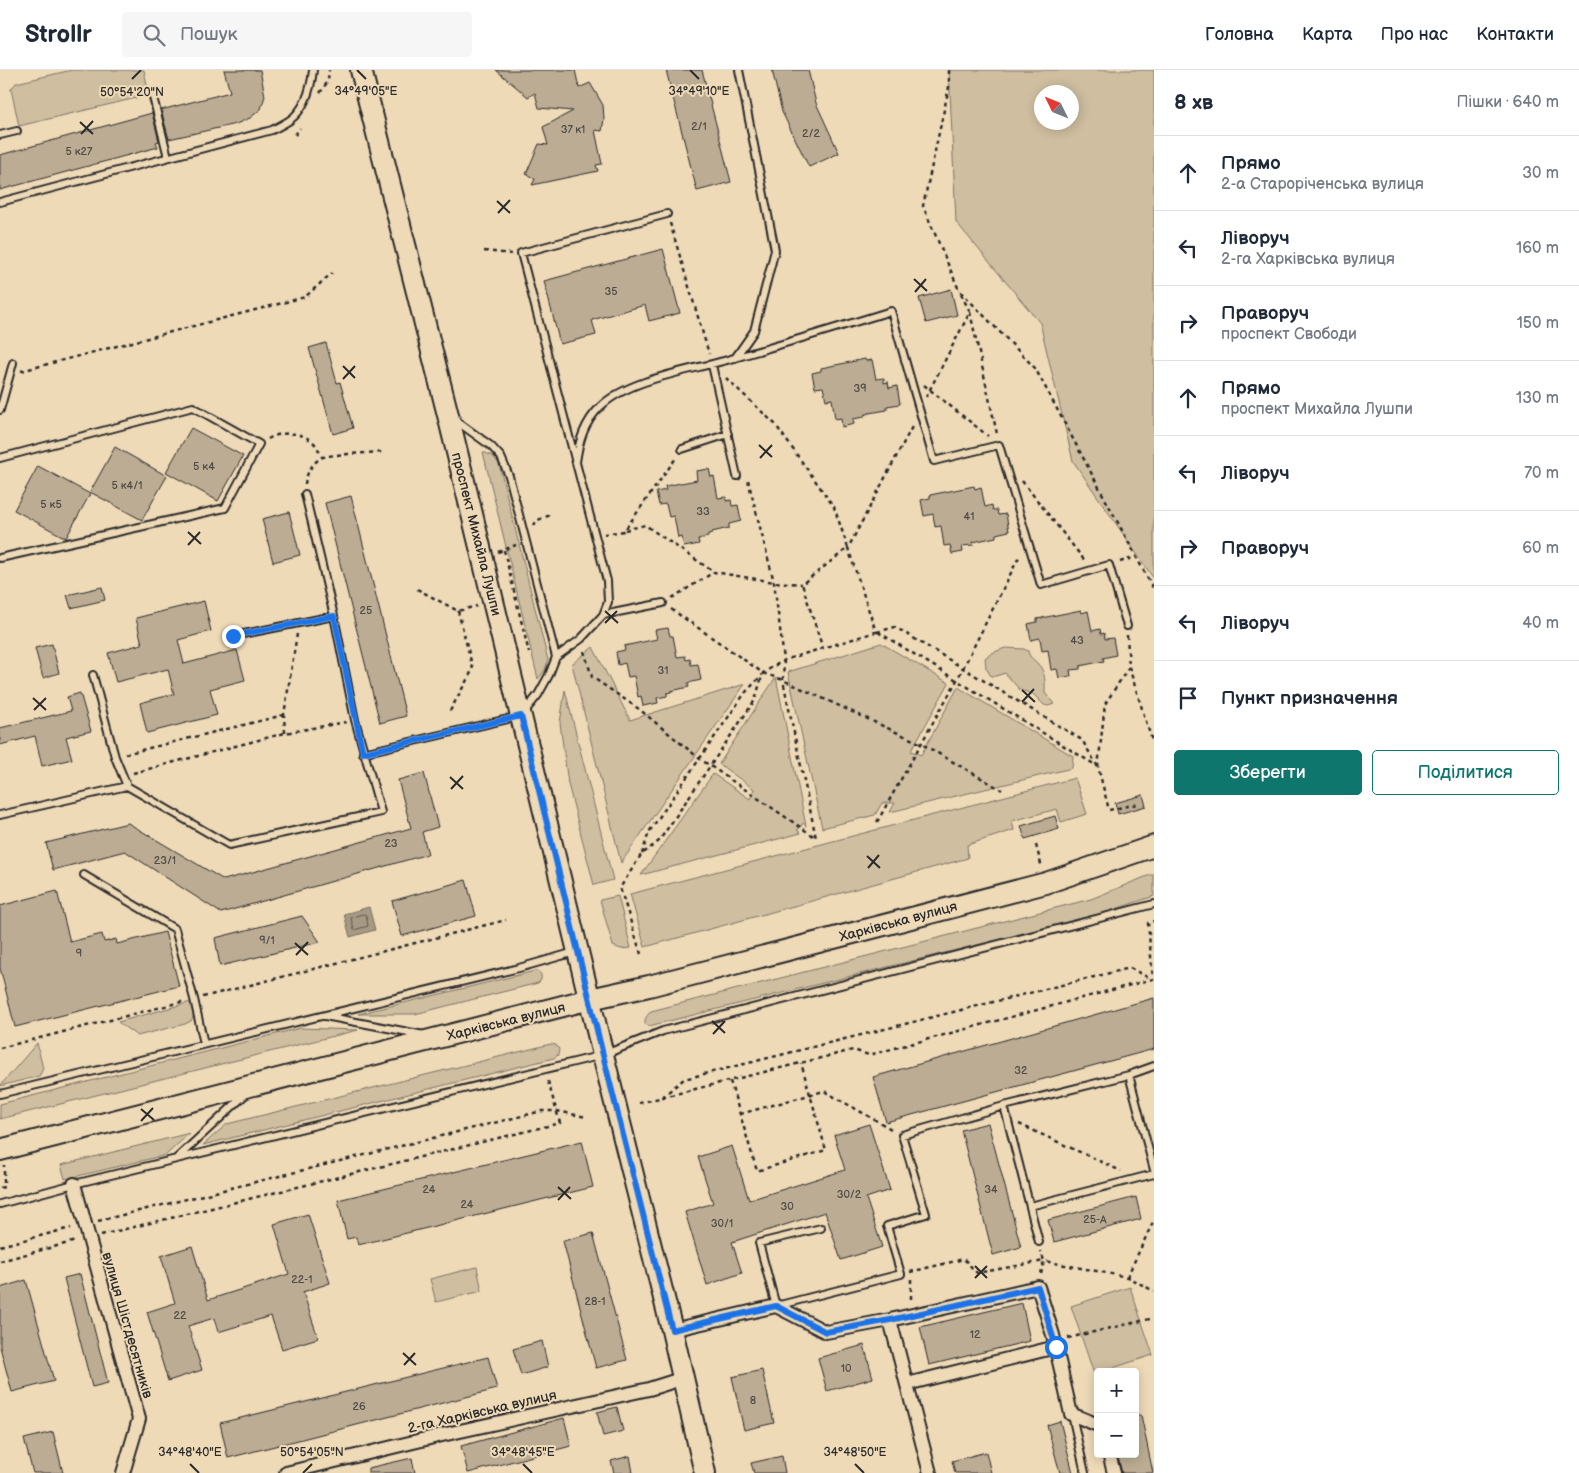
<!DOCTYPE html>
<html lang="uk">
<meta charset="utf-8">
<style>
body{margin:0;font-family:"Balsamiq Sans",sans-serif;background:#f6f6f7;color:#1f2937}
.controls{position:absolute;right:15px;bottom:15px;display:grid;overflow:hidden;border-radius:5px;box-shadow:0 2px 12px #0003}
.controls button{width:45px;height:45px;display:grid;place-items:center;padding:0;border:0;border-bottom:1px solid #e0e1e3;background:#fff;color:#1f2937;font:25px sans-serif}
.compass{position:absolute;left:1034px;top:15px;width:45px;height:45px;border-radius:50%;background:#fff;box-shadow:0 2px 12px #0003;rotate:313deg}
.stop{position:absolute;width:15px;height:15px;margin:-11px;border:4px solid #1a73e8;border-radius:50%;background:#fff}
.stop.end{background:#1a73e8;border-color:#fff;box-shadow:0 1px 5px #0008}
.list{margin:0;padding:0;list-style:none}
h2{display:flex;justify-content:space-between;align-items:center;height:65px;margin:0;padding:0 20px;font-size:21px}
h2 small{font-size:16px;font-weight:400;color:#747a83}
.list li{display:grid;grid-template-columns:32px 1fr auto;gap:15px;align-items:center;box-sizing:border-box;height:75px;padding:0 20px;border-top:1px solid #e0e1e3}
.list b{display:block;font-size:19px;white-space:nowrap}
.list p{margin:0;font-size:16px;white-space:nowrap;color:#747a83}
.list em{font-size:16px;font-style:normal;color:#747a83}
.actions{display:flex;gap:10px;padding:15px 20px}
.actions a{flex:1;padding:11px 0;border:1px solid #0f766e;border-radius:5px;text-align:center;font-size:18px;color:#0f766e}
.actions .main{background:#0f766e;color:#fff}
.icon{flex:none;width:28px;height:28px;fill:none;stroke:currentColor;stroke-width:2;stroke-linecap:round;stroke-linejoin:round}
.map{position:relative;flex:none;width:1154px;height:1403px;overflow:hidden}
header{display:flex;align-items:center;gap:30px;box-sizing:border-box;height:70px;padding:0 25px;background:#fff;border-bottom:1px solid #e0e1e3}
header strong{font-size:24px}
nav{display:flex;gap:28px;margin-inline-start:auto;font-size:18px}
.search{width:350px;height:45px;background:#f6f6f7;display:flex;align-items:center;gap:12px;box-sizing:border-box;padding:0 18px;border-radius:5px;color:#747a83;font-size:19px}
main{display:flex}
aside{flex:1;background:#fff}
.map>svg:first-child{display:block}
.green{fill:#cfbea0;stroke:#7d7466;fill-rule:evenodd}
.water{fill:#a79a84;stroke:#756e60}
.lines{fill:none;stroke-linecap:round;stroke-linejoin:round}
.shore{stroke:#5d574f;stroke-width:1}
.building{fill:#bcac93;stroke:#2b2b2b}
.lane-casing{stroke:#2b2b2b;stroke-width:10}
.street-casing{stroke:#2b2b2b;stroke-width:16}
.primary-casing{stroke:#2b2b2b;stroke-width:24}
.path{stroke:#2b2b2b;stroke-width:2.5;stroke-dasharray:4 4;stroke-linecap:butt}
.lane{stroke:#efdab8;stroke-width:6}
.street{stroke:#efdab8;stroke-width:12}
.primary{stroke:#efdab8;stroke-width:20}
.route{stroke:#1a73e8;stroke-width:6}
.ticks{fill:none;stroke:#2b2b2b;stroke-width:2}
.labels{text-anchor:middle;stroke-width:4;stroke-linejoin:round;paint-order:stroke}
.number-label{font-size:11px;fill:#4f4b45}
.street-label{font-size:14px;fill:#2b2b2b;stroke:#efdab8}
.ticks-label{font-size:12px;text-anchor:middle;fill:#2b2b2b;stroke:#efdab8;stroke-width:4;stroke-linejoin:round;paint-order:stroke}
</style>
<header>
<strong>Strollr</strong>
<div class="search"><svg class="icon" aria-label="search" viewBox="0 0 24 24"><circle cx="10" cy="10" r="6"/><path d="M15 15l6 6"/></svg>Пошук</div>
<nav><a>Головна</a><a>Карта</a><a>Про нас</a><a>Контакти</a></nav>
</header>
<main>
<div class="map">
<svg width="1154" height="1403" viewBox="0 0 1154 1403">
<rect width="100%" height="100%" fill="#efdab8"/>
<filter id="ink" filterUnits="userSpaceOnUse"><feTurbulence type="fractalNoise" baseFrequency=".02" numOctaves="2"/><feDisplacementMap in="SourceGraphic" scale="10" xChannelSelector="R" yChannelSelector="G"/><feConvolveMatrix kernelMatrix="1 2 1 2 8 2 1 2 1" color-interpolation-filters="sRGB"/></filter>
<g filter="url(#ink)">
<!-- green -->
<path class="green" d="M 72,0 L 144,0 L 149,25 L 19,56 L 11,19 L 16,13 Z
M 949,0 L 1154,0 L 1154,509 L 1073,391 L 1040,253 L 956,152 ZM 1072,22 L 1072,52 L 1042,52 L 1042,22 Z
M 483,382 L 493,386 L 499,394 L 548,590 L 545,600 L 538,609 Z
M 881,573 L 949,613 L 911,681 L 921,685 L 958,617 L 1073,686 L 1072,698 L 890,742 L 895,733 L 882,733 L 875,745 L 822,758 L 788,602 Z
M 593,577 L 630,650 L 745,614 L 621,793 L 572,594 Z
M 1005,578 L 1024,579 L 1028,581 C 1030,589 1034,589 1038,594 C 1046,602 1045,613 1045,623 L 1054,634 L 1048,636 L 1044,635 L 1033,624 L 1020,620 L 1005,603 L 996,606 L 991,606 L 986,598 L 985,588 L 992,583 Z
M 776,607 L 806,756 L 803,753 L 800,758 L 797,760 L 801,763 L 641,805 L 713,704 L 750,729 L 754,719 L 719,694 Z
M 565,620 L 613,810 L 594,815 L 568,714 L 560,653 Z
M 1075,708 L 1087,744 L 1061,752 L 1057,739 L 1012,751 L 1014,760 L 967,775 L 968,788 L 645,877 L 630,824 Z
M 1150,805 L 1154,805 L 1154,826 L 1098,845 L 649,956 L 645,954 C 644,948 648,945 651,941 L 1091,829 Z
M 618,826 L 631,878 L 621,879 L 613,876 L 600,830 Z
M 535,901 C 540,901 542,905 541,910 L 538,913 L 415,944 L 358,944 Z
M 191,932 L 194,945 L 191,951 L 185,954 L 137,966 L 118,952 Z
M 300,958 L 358,960 L 0,1049 L 0,1034 Z
M 37,973 L 43,999 L 39,1006 L 0,1016 Z
M 551,974 L 556,975 L 559,979 L 558,985 L 554,988 L 203,1075 L 227,1054 Z
M 190,1063 L 166,1085 L 65,1109 L 61,1095 Z
M 477,1197 L 482,1221 L 436,1232 L 430,1209 Z
M 1130,1217 L 1153,1285 L 1094,1304 L 1071,1236 Z"/>
<!-- water -->
<path class="water" d="M 369,837 L 375,860 L 350,867 L 344,844 Z"/>
<g class="lines">
<!-- shore -->
<path class="shore" d="M 363,844 L 366,845 L 368,856 L 354,860 L 351,848 Z"/>
</g>
<!-- building -->
<path class="building" d="M 224,0 L 260,0 L 265,26 L 261,39 L 250,48 L 236,54 L 169,69 L 161,40 L 230,22 Z
M 496,0 L 575,0 L 579,18 L 590,13 L 603,35 L 604,49 L 602,61 L 595,60 L 602,94 L 596,95 L 598,101 L 532,115 L 535,109 L 526,104 L 539,74 L 548,75 L 543,57 L 573,41 L 539,38 L 535,23 L 528,27 Z
M 666,0 L 702,0 L 731,112 L 697,121 Z
M 772,0 L 808,0 L 816,33 L 839,83 L 809,97 L 782,42 Z
M 152,43 L 159,71 L 156,72 L 158,77 L 0,120 L 0,85 Z
M 663,179 L 680,243 L 649,251 L 645,235 L 592,250 L 596,265 L 560,274 L 544,211 Z
M 951,219 L 957,245 L 926,253 L 919,228 Z
M 326,273 L 337,313 L 340,312 L 353,358 L 333,364 L 309,278 Z
M 865,289 L 866,291 L 872,290 L 876,309 L 884,308 L 884,313 L 888,312 L 889,318 L 897,316 L 900,334 L 887,336 L 887,340 L 869,343 L 864,345 L 864,347 L 853,349 L 854,354 L 842,357 L 841,348 L 835,349 L 832,329 L 826,330 L 823,317 L 815,318 L 812,303 L 821,301 L 821,298 Z
M 191,358 L 243,386 L 218,431 L 166,402 Z
M 115,377 L 167,406 L 142,450 L 90,422 Z
M 38,396 L 90,424 L 66,468 L 14,440 Z
M 709,399 L 711,407 L 714,406 L 718,428 L 726,427 L 726,431 L 731,430 L 732,436 L 738,435 L 741,451 L 729,454 L 729,458 L 712,462 L 712,463 L 708,464 L 708,467 L 698,469 L 699,474 L 684,477 L 682,467 L 678,468 L 674,446 L 669,447 L 666,434 L 659,435 L 656,422 L 666,420 L 665,416 L 697,410 L 696,401 Z
M 974,416 L 975,419 L 981,417 L 985,437 L 992,435 L 993,440 L 997,440 L 998,445 L 1006,444 L 1009,461 L 996,464 L 996,467 L 973,472 L 973,475 L 962,476 L 963,482 L 952,484 L 950,475 L 944,476 L 941,456 L 935,457 L 933,444 L 924,446 L 921,430 L 930,428 L 930,425 Z
M 351,426 L 406,646 L 380,653 L 325,433 Z
M 289,442 L 300,485 L 273,492 L 262,449 Z
M 102,517 L 105,530 L 71,538 L 67,525 Z
M 204,531 L 211,561 L 178,570 L 184,594 L 237,580 L 245,610 L 210,619 L 217,645 L 147,663 L 140,633 L 174,624 L 168,599 L 116,612 L 108,583 L 142,574 L 136,548 Z
M 1081,540 L 1082,543 L 1088,541 L 1092,561 L 1100,559 L 1101,564 L 1104,563 L 1105,569 L 1113,568 L 1116,585 L 1103,588 L 1104,591 L 1080,596 L 1080,599 L 1070,600 L 1071,606 L 1059,608 L 1057,599 L 1051,600 L 1048,580 L 1042,581 L 1040,568 L 1031,570 L 1028,554 L 1037,552 L 1037,549 Z
M 668,558 L 670,566 L 673,566 L 677,587 L 685,586 L 686,590 L 690,589 L 691,595 L 698,594 L 701,610 L 688,613 L 689,617 L 671,621 L 671,622 L 667,623 L 667,626 L 657,628 L 658,633 L 643,636 L 641,626 L 638,627 L 634,606 L 628,607 L 625,593 L 618,595 L 616,582 L 625,580 L 624,576 L 657,569 L 655,560 Z
M 52,574 L 59,603 L 43,608 L 35,578 Z
M 80,623 L 91,661 L 66,667 L 72,689 L 42,696 L 35,666 L 0,675 L 0,658 L 71,641 L 67,627 Z
M 424,703 L 438,757 L 422,762 L 428,784 L 221,843 L 125,781 L 53,800 L 46,773 L 128,753 L 224,810 L 411,758 L 398,710 Z
M 1143,725 L 1146,736 L 1118,744 L 1115,733 Z
M 1055,746 L 1059,759 L 1025,769 L 1021,756 Z
M 466,810 L 476,846 L 402,866 L 392,831 Z
M 57,821 L 70,872 L 102,864 L 104,872 L 116,869 L 117,874 L 165,862 L 179,916 L 15,957 L 0,898 L 0,836 Z
M 302,846 L 320,872 L 220,896 L 215,868 Z
M 1154,928 L 1154,979 L 886,1052 L 873,1007 Z
M 988,1053 L 1021,1177 L 993,1185 L 961,1060 Z
M 869,1054 L 890,1120 L 866,1128 L 882,1177 L 841,1190 L 825,1142 L 732,1172 L 742,1203 L 707,1215 L 685,1142 L 713,1133 L 698,1087 L 732,1076 L 749,1130 L 845,1100 L 834,1065 Z
M 582,1071 L 593,1117 L 358,1175 L 356,1167 L 347,1169 L 338,1130 Z
M 1136,1127 L 1141,1149 L 1054,1172 L 1048,1150 Z
M 308,1144 L 330,1213 L 303,1222 L 318,1268 L 282,1279 L 271,1246 L 218,1262 L 214,1248 L 188,1256 L 202,1300 L 168,1311 L 147,1242 L 175,1233 L 161,1186 L 192,1176 L 208,1230 L 289,1204 L 274,1154 Z
M 593,1163 L 627,1290 L 596,1298 L 563,1171 Z
M 80,1204 L 108,1313 L 92,1317 L 64,1208 Z
M 26,1210 L 54,1311 L 12,1322 L 0,1277 L 0,1218 Z
M 1022,1233 L 1030,1271 L 929,1295 L 920,1257 Z
M 542,1271 L 548,1297 L 521,1305 L 513,1279 Z
M 864,1275 L 873,1308 L 827,1321 L 818,1288 Z
M 488,1287 L 497,1319 L 228,1388 L 220,1353 Z
M 762,1300 L 774,1353 L 744,1360 L 732,1307 Z
M 617,1337 L 623,1361 L 603,1366 L 597,1342 Z
M 1135,1345 L 1141,1345 L 1153,1403 L 1122,1403 L 1117,1384 L 1135,1384 Z
M 564,1348 L 571,1376 L 468,1403 L 461,1376 Z
M 1060,1351 L 1073,1403 L 1060,1403 L 1047,1355 Z
M 53,1362 L 63,1403 L 33,1403 L 24,1369 Z
M 986,1382 L 991,1403 L 955,1403 L 952,1391 Z
M 630,1386 L 633,1403 L 614,1403 L 611,1391 Z
M 782,1386 L 785,1403 L 754,1403 L 751,1393 Z
M 412,1388 L 415,1403 L 368,1403 L 368,1398 Z"/>
<g class="lines">
<defs>
<path id="lane" d="M 153,27 L 168,87
M 0,65 L 17,61
M 0,132 L 272,60 C 278,57 284,54 290,50 C 305,39 311,18 313,0
M 735,288 L 754,261 L 775,180 L 739,0
M 712,295 L 737,406
M 0,340 L 13,293
M 455,350 L 491,376 L 501,387 L 509,406 L 556,587
M 682,379 L 728,364
M 0,388 L 193,337 L 259,374 L 225,438 L 0,488
M 576,392 C 579,371 584,353 600,337 C 629,308 695,300 734,288 C 787,273 839,257 891,241 L 934,391 L 999,375 L 1041,515 L 1109,495 L 1127,556
M 603,545 L 663,533
M 233,566 L 334,546
M 93,605 L 115,687 L 127,716
M 363,683 L 521,646 L 538,625 L 549,605 L 556,587 L 581,569 L 603,545 L 608,532 L 607,511 L 521,183 L 667,144
M 0,745 L 127,716 L 229,775 L 381,742 L 355,650 L 334,546 L 305,424
M 84,805 L 175,859 L 194,929 L 204,974
M 325,946 L 424,965
M 1129,1005 L 1154,1100
M 0,1024 L 519,898 L 575,882
M 1004,1036 L 1039,1172
M 176,1089 L 247,1023
M 0,1134 L 74,1114 L 603,985 L 663,961 L 1154,834
M 1030,1136 L 1154,1104
M 821,1158 L 759,1173 L 776,1236 L 901,1204 L 887,1156 L 926,1144 L 902,1065 L 1004,1036 L 1129,1005 L 1154,996
M 1072,1345 L 1085,1403"/>
<path id="street" d="M 74,1114 L 139,1349 L 123,1403
M 890,1250 L 930,1403
M 672,1260 L 776,1236 L 826,1262 L 890,1250 L 1038,1217 L 1053,1265 L 1071,1344 L 1098,1355
M 907,1314 L 1056,1277
M 1109,1384 L 1114,1403
M 286,1403 L 442,1365 L 649,1319 L 684,1308"/>
<path id="primary" d="M 361,0 L 448,345 L 603,985 L 672,1260 L 705,1403
M 0,1080 L 590,929 L 649,916 L 1046,813 L 1154,776"/>
</defs>
<!-- lane casing -->
<use href="#lane" class="lane-casing"/>
<!-- street casing -->
<use href="#street" class="street-casing"/>
<!-- primary casing -->
<use href="#primary" class="primary-casing"/>
<!-- path -->
<path class="path" d="M 949,0 L 949,17 L 923,136 L 959,220 L 1035,298 L 1154,520
M 320,23 L 328,11 L 329,0
M 295,65 L 300,58
M 670,153 L 709,284
M 484,181 L 512,184
M 970,242 L 997,364
M 21,301 L 305,227 L 332,203
M 726,308 L 775,354 L 834,437 L 848,478 L 802,514 L 823,579
M 924,315 L 988,366
M 926,327 L 970,242 L 959,220
M 268,369 C 281,361 302,361 314,373 C 317,376 320,383 322,387
M 748,410 L 774,512 L 784,590 L 783,610 L 816,768
M 1022,411 L 1085,491
M 305,414 C 306,404 312,393 321,388 C 328,384 371,383 382,382
M 534,456 L 536,451 L 550,445
M 625,460 L 645,455 L 714,502
M 604,464 L 624,461 L 676,388
M 504,480 L 529,583
M 498,482 L 516,475
M 1120,492 L 1136,487
M 417,519 L 458,541 L 477,536
M 672,528 L 714,502 L 774,512 L 802,514
M 671,539 L 763,603 L 783,610 L 922,674 L 1002,720
M 877,562 L 895,557 L 1082,670 L 1098,697
M 878,562 L 1097,696
M 1127,565 L 1129,597 L 1154,677
M 584,581 L 592,607 L 639,639 L 700,689 L 815,767
M 1129,597 L 1105,634 L 1098,697 L 1109,740 L 1137,734
M 450,641 L 473,599 L 458,541
M 285,663 L 284,645 L 297,564
M 125,684 L 284,645
M 133,703 L 285,663 L 346,652
M 877,752 L 957,610 L 1020,485
M 1036,775 L 1042,798
M 642,784 L 649,762 L 745,623 L 762,605
M 641,884 L 620,818 L 641,785 L 659,771 L 755,630 L 763,603 L 784,590 L 876,562 L 848,478 L 913,355
M 203,927 L 506,850
M 0,978 L 185,931
M 730,1011 L 757,1101 L 826,1080 L 801,993
M 662,1027 L 684,1009 L 1130,898 L 1151,909
M 639,1033 L 853,980 L 869,985 L 1153,909 L 1148,853 L 1154,851
M 740,1044 L 824,1021 L 893,1060
M 1019,1054 L 1121,1101
M 0,1118 L 4,1117 L 4,1095
M 98,1151 L 542,1041 L 557,1041 L 586,1047
M 101,1165 L 560,1053 L 547,1008
M 0,1176 L 71,1158
M 0,1191 L 76,1171
M 910,1202 L 964,1189 L 977,1203 L 1044,1191 L 1041,1181
M 1041,1204 L 1044,1191 L 1127,1207 L 1154,1221
M 1127,1207 L 1154,1150
M 911,1209 L 911,1231
M 1068,1268 L 1154,1248"/>
<!-- lane -->
<use href="#lane" class="lane"/>
<!-- street -->
<use href="#street" class="street"/>
<!-- primary -->
<use href="#primary" class="primary"/>
</g>
</g>
<g class="lines" filter="url(#ink)">
<!-- route -->
<path class="route" d="M 233,566 L 334,546 L 363,683 L 521,646 L 603,985 L 672,1260 L 776,1236 L 826,1262 L 890,1250 L 1038,1217 L 1056,1277"/>
</g>
<!-- ticks -->
<path class="ticks" d="M 357,0 L 366,9M 690,0 L 699,9M 132,9 L 141,0M 80,52 L 93,64M 81,64 L 93,51M 497,131 L 510,143M 498,143 L 510,130M 914,209 L 927,221M 915,222 L 926,209M 343,296 L 355,308M 343,309 L 355,296M 759,375 L 772,387M 760,388 L 772,375M 188,462 L 201,474M 188,475 L 200,462M 605,541 L 618,553M 605,553 L 617,541M 1022,620 L 1035,632M 33,628 L 46,640M 1022,632 L 1034,619M 34,640 L 46,628M 450,707 L 463,719M 451,719 L 463,706M 867,786 L 880,798M 868,798 L 879,785M 295,873 L 308,885M 296,885 L 308,872M 712,951 L 725,963M 713,964 L 725,951M 141,1039 L 154,1050M 141,1051 L 153,1038M 558,1117 L 571,1129M 558,1130 L 570,1117M 975,1196 L 987,1208M 975,1208 L 987,1196M 403,1283 L 416,1295M 404,1295 L 415,1283M 190,1394 L 199,1403M 523,1394 L 532,1403M 855,1394 L 864,1403M 303,1403 L 312,1394"/>
<g class="labels">
<!-- number labels -->
<g class="number-label">
<text x="699" y="60">2/1</text>
<text x="573" y="63">37 к1</text>
<text x="811" y="67">2/2</text>
<text x="79" y="85">5 к27</text>
<text x="611" y="225">35</text>
<text x="860" y="322">39</text>
<text x="204" y="400">5 к4</text>
<text x="127" y="419">5 к4/1</text>
<text x="51" y="438">5 к5</text>
<text x="703" y="445">33</text>
<text x="969" y="450">41</text>
<text x="366" y="544">25</text>
<text x="1077" y="574">43</text>
<text x="663" y="604">31</text>
<text x="391" y="777">23</text>
<text x="165" y="794">23/1</text>
<text x="267" y="874">9/1</text>
<text x="79" y="887">9</text>
<text x="1021" y="1004">32</text>
<text x="429" y="1123">24</text>
<text x="991" y="1123">34</text>
<text x="849" y="1128">30/2</text>
<text x="467" y="1138">24</text>
<text x="787" y="1140">30</text>
<text x="1095" y="1153">25-А</text>
<text x="722" y="1157">30/1</text>
<text x="302" y="1213">22-1</text>
<text x="595" y="1235">28-1</text>
<text x="180" y="1249">22</text>
<text x="975" y="1268">12</text>
<text x="846" y="1302">10</text>
<text x="753" y="1334">8</text>
<text x="359" y="1340">26</text>
</g>
<!-- street labels -->
<g class="street-label">
<text transform="translate(477 464) rotate(76)" y="5">проспект Михайла Лушпи</text>
<text transform="translate(898 851) rotate(-15)" y="5">Харківська вулиця</text>
<text transform="translate(506 951) rotate(-14)" y="5">Харківська вулиця</text>
<text transform="translate(128 1255) rotate(74)" y="5">вулиця Шістдесятників</text>
<text transform="translate(482 1341) rotate(-13)" y="5">2-га Харківська вулиця</text>
</g>
</g>
<g class="ticks-label">
<text x="366" y="25">34°49'05"E</text>
<text x="699" y="25">34°49'10"E</text>
<text x="132" y="26">50°54'20"N</text>
<text x="312" y="1386">50°54'05"N</text>
<text x="190" y="1386">34°48'40"E</text>
<text x="523" y="1386">34°48'45"E</text>
<text x="855" y="1386">34°48'50"E</text>
</g>
</svg>
<div class="controls">
<button>+</button>
<button>−</button>
</div>
<svg class="compass" viewBox="-18 -18 36 36"><path d="M0-13l5 13h-10z" fill="#e53935"/><path d="M0 13l5-13h-10z" fill="#747a83"/></svg>
<div class="stop" style="left:1056px;top:1277px"></div>
<div class="stop end" style="left:233px;top:566px"></div>
</div>
<aside>
<h2>8 хв<small>Пішки · 640 m</small></h2>
<ul class="list">
<li><svg class="icon" aria-label="ahead" viewBox="0 0 24 24"><path d="M12 20V5M6 11l6-6 6 6"/></svg><div><b>Прямо</b><p>2-а Староріченська вулиця</p></div><em>30 m</em></li>
<li><svg class="icon" aria-label="left" viewBox="0 0 24 24"><path d="M17 20v-9H6M10 6l-5 5 5 5"/></svg><div><b>Ліворуч</b><p>2-га Харківська вулиця</p></div><em>160 m</em></li>
<li><svg class="icon" aria-label="right" viewBox="0 0 24 24"><path d="M7 20v-9h11M14 6l5 5-5 5"/></svg><div><b>Праворуч</b><p>проспект Свободи</p></div><em>150 m</em></li>
<li><svg class="icon" aria-label="ahead" viewBox="0 0 24 24"><path d="M12 20V5M6 11l6-6 6 6"/></svg><div><b>Прямо</b><p>проспект Михайла Лушпи</p></div><em>130 m</em></li>
<li><svg class="icon" aria-label="left" viewBox="0 0 24 24"><path d="M17 20v-9H6M10 6l-5 5 5 5"/></svg><div><b>Ліворуч</b></div><em>70 m</em></li>
<li><svg class="icon" aria-label="right" viewBox="0 0 24 24"><path d="M7 20v-9h11M14 6l5 5-5 5"/></svg><div><b>Праворуч</b></div><em>60 m</em></li>
<li><svg class="icon" aria-label="left" viewBox="0 0 24 24"><path d="M17 20v-9H6M10 6l-5 5 5 5"/></svg><div><b>Ліворуч</b></div><em>40 m</em></li>
<li><svg class="icon" aria-label="arrive" viewBox="0 0 24 24"><path d="M6 21V4h12l-3 4 3 4H6"/></svg><div><b>Пункт призначення</b></div></li>
</ul>
<div class="actions"><a class="main">Зберегти</a><a>Поділитися</a></div>
</aside>
</main>
